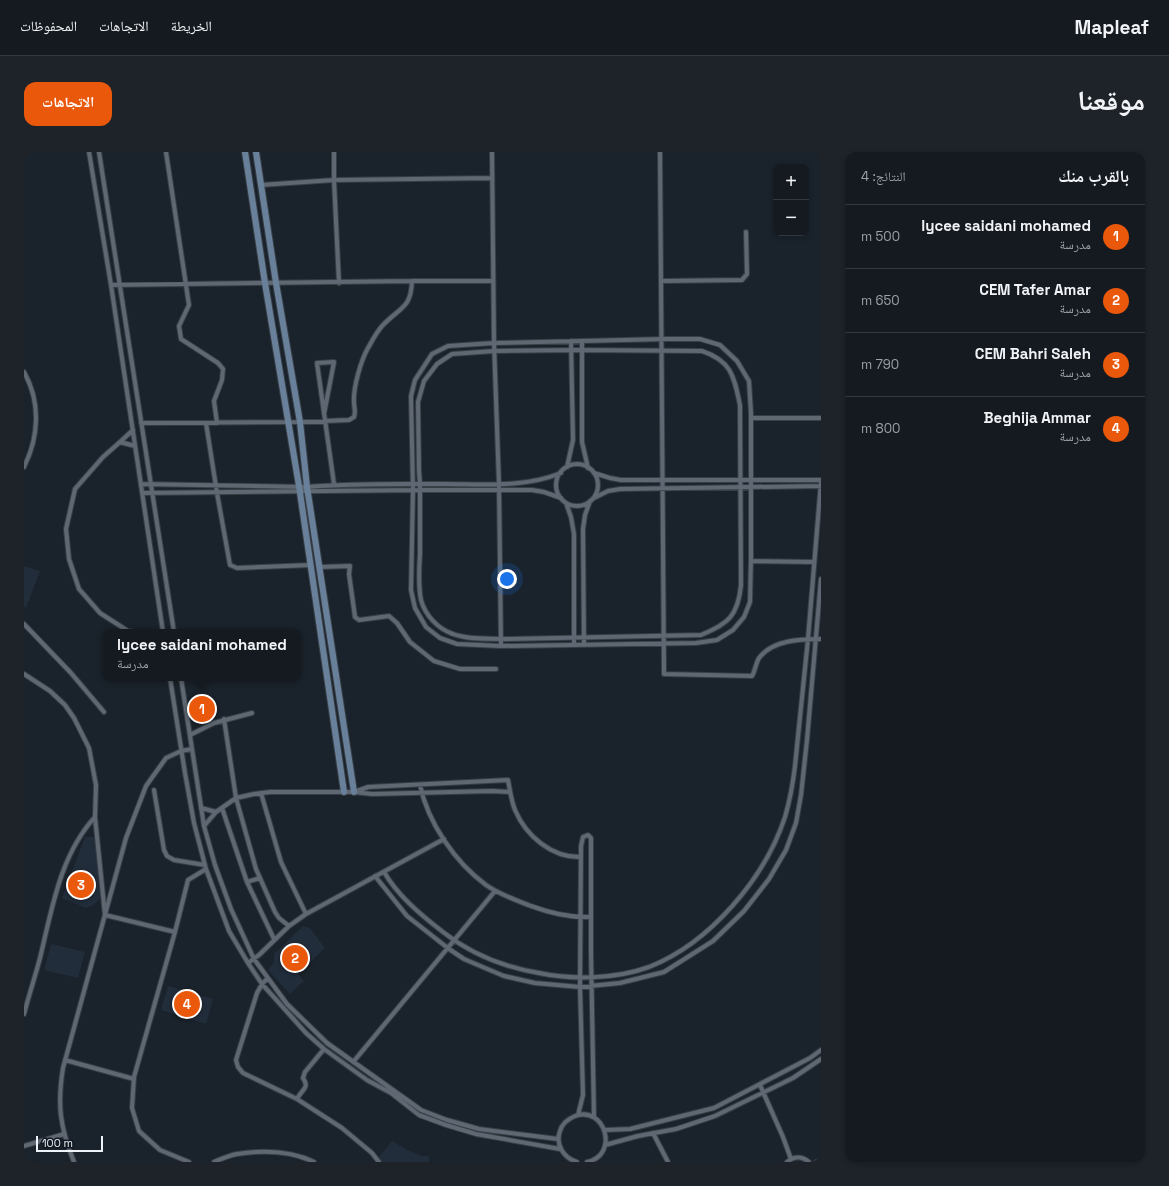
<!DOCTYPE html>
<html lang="ar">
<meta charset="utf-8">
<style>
body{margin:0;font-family:"Space Grotesk","Noto Naskh Arabic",sans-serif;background:#1d2329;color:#f1f3f6;direction:rtl}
.controls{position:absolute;right:12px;top:12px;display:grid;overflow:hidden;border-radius:8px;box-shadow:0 2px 6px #0003}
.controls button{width:36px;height:36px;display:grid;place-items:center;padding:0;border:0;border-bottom:1px solid #33383e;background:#141a20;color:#f1f3f6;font:20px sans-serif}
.scale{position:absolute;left:12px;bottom:10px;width:67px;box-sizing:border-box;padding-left:4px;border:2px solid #edf3f9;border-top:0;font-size:11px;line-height:14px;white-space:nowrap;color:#edf3f9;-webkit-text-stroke:3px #111821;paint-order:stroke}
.you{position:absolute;left:483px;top:427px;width:14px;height:14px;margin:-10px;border:3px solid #fff;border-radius:50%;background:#1a73e8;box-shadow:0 0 0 6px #1a73e833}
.badge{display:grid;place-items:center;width:26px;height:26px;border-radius:50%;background:#ea580c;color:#fff;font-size:13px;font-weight:700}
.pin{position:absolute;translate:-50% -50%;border:2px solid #fff;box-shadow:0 1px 4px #0006}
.popup{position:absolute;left:79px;top:477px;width:198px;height:52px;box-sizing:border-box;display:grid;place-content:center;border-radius:8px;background:#141a20;filter:drop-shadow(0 1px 3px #0005);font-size:13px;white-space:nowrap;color:#9da1a5}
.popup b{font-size:15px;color:#f1f3f6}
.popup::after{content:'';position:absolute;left:50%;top:100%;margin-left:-8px;border:8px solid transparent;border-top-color:#141a20}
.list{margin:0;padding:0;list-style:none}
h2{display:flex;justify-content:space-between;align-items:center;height:52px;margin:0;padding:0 16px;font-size:17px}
h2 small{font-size:13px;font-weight:400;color:#9da1a5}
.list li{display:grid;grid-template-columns:26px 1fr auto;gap:12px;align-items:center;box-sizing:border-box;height:64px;padding:0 16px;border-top:1px solid #33383e}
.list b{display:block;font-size:15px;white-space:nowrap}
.list p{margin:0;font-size:13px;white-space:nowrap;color:#9da1a5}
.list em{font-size:13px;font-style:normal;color:#9da1a5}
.map{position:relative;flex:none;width:797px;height:1010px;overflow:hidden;direction:ltr;border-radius:12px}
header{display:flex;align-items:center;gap:24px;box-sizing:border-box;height:56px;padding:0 20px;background:#141a20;border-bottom:1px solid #33383e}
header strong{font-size:19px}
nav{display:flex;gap:22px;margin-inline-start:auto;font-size:14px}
.intro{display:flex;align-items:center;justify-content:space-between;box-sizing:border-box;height:96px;padding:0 24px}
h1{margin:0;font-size:28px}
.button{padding:10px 18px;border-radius:12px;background:#ea580c;color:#fff;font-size:14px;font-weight:700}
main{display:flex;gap:24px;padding:0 24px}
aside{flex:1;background:#141a20;border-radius:12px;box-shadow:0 2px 6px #0003}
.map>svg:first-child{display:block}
.built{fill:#222d3b}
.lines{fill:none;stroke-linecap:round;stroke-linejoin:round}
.street-casing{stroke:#383e46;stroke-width:6}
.secondary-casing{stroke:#383e46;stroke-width:8}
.street{stroke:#5e6772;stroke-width:4}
.secondary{stroke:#69809a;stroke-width:6}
</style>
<header>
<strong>Mapleaf</strong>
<nav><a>الخريطة</a><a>الاتجاهات</a><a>المحفوظات</a></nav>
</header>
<div class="intro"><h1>موقعنا</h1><a class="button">الاتجاهات</a></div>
<main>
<aside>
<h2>بالقرب منك<small>النتائج: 4</small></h2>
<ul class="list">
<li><span class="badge">1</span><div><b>lycee saidani mohamed</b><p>مدرسة</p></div><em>500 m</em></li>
<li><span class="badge">2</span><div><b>CEM Tafer Amar</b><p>مدرسة</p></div><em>650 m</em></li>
<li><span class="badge">3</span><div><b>CEM Bahri Saleh</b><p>مدرسة</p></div><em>790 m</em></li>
<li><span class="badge">4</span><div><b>Beghija Ammar</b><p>مدرسة</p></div><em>800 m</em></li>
</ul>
</aside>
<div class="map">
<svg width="797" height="1010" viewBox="0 0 797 1010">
<rect width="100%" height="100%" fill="#1a222b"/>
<!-- built -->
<path class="built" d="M 0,414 L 16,419 L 2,456 L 0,455 Z
M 61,685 L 73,685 L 77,742 L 74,749 L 69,753 L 62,756 L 38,746 Z
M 279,774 L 286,776 L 301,796 L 274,822 L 280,829 L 266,842 L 244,818 L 250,810 L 250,802 Z
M 27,792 L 61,800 L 54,826 L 20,818 Z
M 144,834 L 189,847 L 182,872 L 137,858 Z
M 368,989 L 384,998 L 398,1004 L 405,1004 L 405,1010 L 356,1010 L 353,1007 Z"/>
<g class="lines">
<defs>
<path id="street" d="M 65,0 L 87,133 L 139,480
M 75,0 L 150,480
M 142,0 L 165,153 L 155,174 L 157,187 L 194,211 L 199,217 L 198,228 L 190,249 L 193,271
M 310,0 L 310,28 L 315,131
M 468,0 L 470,191 L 475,332 L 477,494
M 636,0 L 640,522 L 728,524 C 731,519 732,511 735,506 C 748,488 777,487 797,487
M 237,33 L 310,28 L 468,26
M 637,129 L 718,128 L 723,122 L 722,80
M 87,133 L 388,129 L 469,129
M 642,187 L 676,187 L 696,193 L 713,209 L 725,229 L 727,261 L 727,406 L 726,450 L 720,465 L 709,478 L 693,488 L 672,491 L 477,494 L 433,492 L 416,486 L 402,475 L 391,456 L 387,438 L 389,338 L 387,244 L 391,228 L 408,202 L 424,194 L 470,191 Z
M 558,189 L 558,290 L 564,316
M 553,198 L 678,199 C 708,209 710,225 716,253 L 717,433 C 714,464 704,472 677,483 L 481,487 C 464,486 445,488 429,482 C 414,477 401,463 397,448 C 394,433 395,417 396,402 C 396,379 396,355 396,332 L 395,319 L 394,250 L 400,229 L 413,212 L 428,202 L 470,199 Z
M 0,220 C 17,250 15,285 0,315
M 300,262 L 310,210 L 293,211 L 310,332
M 727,266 L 797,266
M 117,271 L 276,270 L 325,268 L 330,265 C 332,259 330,256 330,250 C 329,236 337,208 344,196 C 348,189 353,179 359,173 C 376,155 387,157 388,129
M 182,271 L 193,341 L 206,413 L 213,416 L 287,413
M 109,278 L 96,290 L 111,294
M 96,290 L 79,305 L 51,337 L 42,377 L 45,407 L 55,437 L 76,461 L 104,479 L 111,480
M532 333a21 21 0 1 1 42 0a21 21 0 1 1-42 0Z
M 543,315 L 549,288 L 547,189
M 570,321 L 586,326 L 597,328 L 797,328
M 117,332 L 283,335 C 329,331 374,332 420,332 C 459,332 500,336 537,321
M 119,341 L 396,338 L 508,338 L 520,340 L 537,346
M 570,346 L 584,339 L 596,337 L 797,334
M 542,351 L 547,365 L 550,382 L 550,493
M 727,409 L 790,410
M 296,415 L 326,414 L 325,422 L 331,465 L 335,468 L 365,464 L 373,471 L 386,490 L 410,509 L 436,517 L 472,517
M 0,472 L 47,521 L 80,560
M 560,493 L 559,377 L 561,363 L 566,349
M 0,522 L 26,539 L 41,553 L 50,566 L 65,596 L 72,633 L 71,665 L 81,763 L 151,780
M 146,526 L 161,621 L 170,671 L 182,717 L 205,779 L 224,811 L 238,832 L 282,881 L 300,897 L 343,928 L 367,941 L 395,963 L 422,973 L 452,982 L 536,997
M 157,526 L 180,674 L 191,713 L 207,757 L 230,807 L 263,852 L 303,891 L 397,958 L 423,968 L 455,977 L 534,987
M 200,567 L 212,646 L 232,717 L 251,760 L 255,766 L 265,774
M 166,583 L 190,571 L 228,561
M 396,633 C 404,671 431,710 462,733 C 476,743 492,748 507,754 C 526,761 546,766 567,765
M 130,638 L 140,698 L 143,704 L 150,708 L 181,713
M 486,640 L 468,639 L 348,642 L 330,640 L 344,635 L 484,628 C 486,638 487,648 491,658 C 502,684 528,706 557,705
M 237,641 L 257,710 L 282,762
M 177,656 L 192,660 L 180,674
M 198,656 L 223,730 L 250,787
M 192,660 L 212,646 L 230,642 L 246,640 L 330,640
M 360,720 C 374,744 397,763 419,780 C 447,802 479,815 515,821 C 549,828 592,827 625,815 C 686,791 741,726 761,665 C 766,648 769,631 771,614 L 784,487 L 797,330
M 351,724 L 383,764 L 425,797 L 440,807 L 461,816 L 480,824 L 511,831 L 556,835 L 596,831 L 640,820 L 689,789 L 720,759 L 745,727 L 762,698 L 772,671 L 777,643 L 783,588 L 797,427
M 223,730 L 236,726
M 224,811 L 235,803 L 265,774 L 282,762 L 420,687
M 244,826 L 238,832 L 233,841 L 212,908 L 214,915 L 219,921 L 273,947
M 0,862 C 5,843 11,825 16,806 C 28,757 36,703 71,665
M 300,897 L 281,920 L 279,926 C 286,936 278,937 273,947 L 318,976 L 348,1001 L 355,1010
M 41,908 L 110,927
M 330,909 L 471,739
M 736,933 L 759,985 L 767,1007
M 554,963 L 559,943 L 556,835 L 557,694 L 559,685 L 564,683 L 567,686 L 567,801 L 570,965
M 581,978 L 606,977 L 690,956 L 786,906 L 797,898
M 629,981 L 644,1010
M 581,993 L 614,984 L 652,977 L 691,964 L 769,926 L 797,907
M 0,994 L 40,982
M 50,1010 C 36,975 33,953 39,916 L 102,686 L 122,634 L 142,606 L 157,599 L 168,597
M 165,1010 L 136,998 L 115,979 L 108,956 L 110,925 L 151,780 L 164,728 L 182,717
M 190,1010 C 197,1007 206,1003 213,1002 C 239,998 266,998 290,1010
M 553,1010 C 540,1006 531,993 536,979 C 538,971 544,967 551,964 C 581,953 596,1003 563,1010
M 763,1010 C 770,1004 778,1004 785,1010
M 792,1010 L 797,1008"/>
<path id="secondary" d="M 221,0 L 241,131 L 275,334 L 320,640
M 232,0 L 252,131 L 276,270 L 283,335 L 330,640"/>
</defs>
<!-- street casing -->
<use href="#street" class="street-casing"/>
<!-- secondary casing -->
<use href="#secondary" class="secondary-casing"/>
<!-- street -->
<use href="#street" class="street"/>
<!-- secondary -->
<use href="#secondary" class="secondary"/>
</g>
</svg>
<div class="controls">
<button>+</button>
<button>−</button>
</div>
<div class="scale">100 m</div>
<div class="you"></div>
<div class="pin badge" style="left:178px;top:557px">1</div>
<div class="popup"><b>lycee saidani mohamed</b>مدرسة</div>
<div class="pin badge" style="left:271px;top:806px">2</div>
<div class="pin badge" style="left:57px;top:733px">3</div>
<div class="pin badge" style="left:163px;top:852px">4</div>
</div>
</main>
